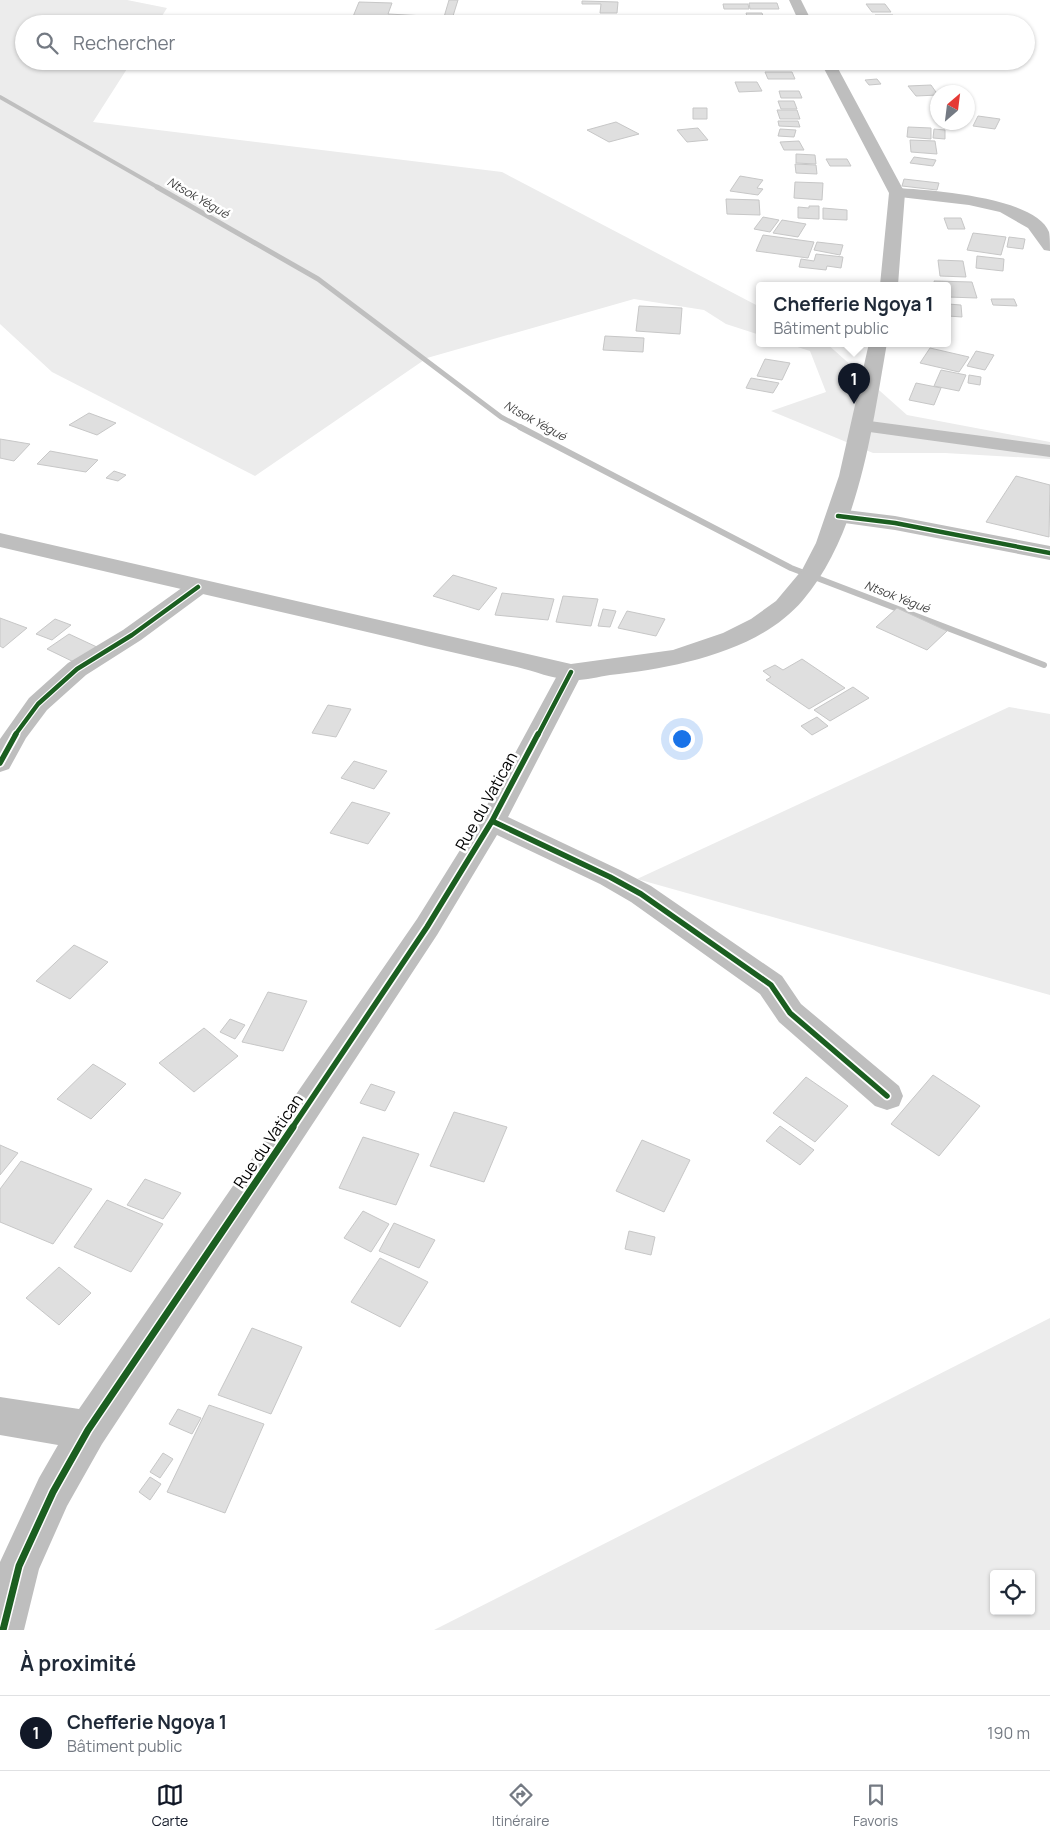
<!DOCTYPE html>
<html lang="fr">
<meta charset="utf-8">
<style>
body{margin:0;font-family:Manrope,sans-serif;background:#f6f6f7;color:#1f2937}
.controls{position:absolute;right:15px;bottom:15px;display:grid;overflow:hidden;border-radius:5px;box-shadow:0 1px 4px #0004}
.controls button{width:45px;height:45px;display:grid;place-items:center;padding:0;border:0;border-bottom:1px solid #e0e1e3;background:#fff;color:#1f2937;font:25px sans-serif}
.compass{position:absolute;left:930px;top:85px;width:45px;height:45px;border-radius:50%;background:#fff;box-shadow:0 1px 4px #0004;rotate:28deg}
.you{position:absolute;left:681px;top:738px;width:18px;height:18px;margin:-12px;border:4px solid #fff;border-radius:50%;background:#1a73e8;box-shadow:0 0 0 8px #1a73e833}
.badge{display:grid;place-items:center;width:32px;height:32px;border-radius:50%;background:#111827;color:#fff;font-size:16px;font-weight:700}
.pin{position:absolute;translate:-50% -41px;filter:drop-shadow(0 1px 2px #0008)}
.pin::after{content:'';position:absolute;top:26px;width:18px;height:15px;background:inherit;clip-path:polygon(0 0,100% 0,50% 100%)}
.popup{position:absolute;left:756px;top:282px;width:195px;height:65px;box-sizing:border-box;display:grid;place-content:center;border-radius:5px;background:#fff;filter:drop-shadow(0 1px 4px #0005);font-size:16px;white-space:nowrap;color:#747a83}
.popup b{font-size:19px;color:#1f2937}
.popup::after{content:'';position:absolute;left:50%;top:100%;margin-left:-10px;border:10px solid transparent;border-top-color:#fff}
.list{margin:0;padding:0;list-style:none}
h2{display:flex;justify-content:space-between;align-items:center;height:65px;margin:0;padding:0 20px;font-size:21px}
h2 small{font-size:16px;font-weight:400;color:#747a83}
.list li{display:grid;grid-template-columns:32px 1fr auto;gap:15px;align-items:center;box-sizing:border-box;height:75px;padding:0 20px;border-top:1px solid #e0e1e3}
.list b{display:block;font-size:19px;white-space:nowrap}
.list p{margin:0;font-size:16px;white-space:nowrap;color:#747a83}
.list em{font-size:16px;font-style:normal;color:#747a83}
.icon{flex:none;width:28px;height:28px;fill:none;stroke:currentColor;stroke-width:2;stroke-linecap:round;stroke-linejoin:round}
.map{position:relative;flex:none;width:1050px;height:1630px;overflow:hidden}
.search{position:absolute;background:#fff;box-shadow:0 1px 4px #0004;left:15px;right:15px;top:15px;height:55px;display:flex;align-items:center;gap:12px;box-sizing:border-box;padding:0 18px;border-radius:28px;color:#747a83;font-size:19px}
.sheet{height:140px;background:#fff}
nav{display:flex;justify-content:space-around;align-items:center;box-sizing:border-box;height:70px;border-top:1px solid #e0e1e3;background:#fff;font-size:14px;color:#747a83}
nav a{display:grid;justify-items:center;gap:2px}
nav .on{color:#111827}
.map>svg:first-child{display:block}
.green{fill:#ececec;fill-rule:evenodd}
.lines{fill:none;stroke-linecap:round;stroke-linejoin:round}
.stream-far2{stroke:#bfbfbf;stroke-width:4}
.stream-far1{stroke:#bfbfbf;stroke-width:5}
.stream{stroke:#bfbfbf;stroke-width:6}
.building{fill:#dfdfdf;stroke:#c7c7c7}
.minor{fill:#bebebe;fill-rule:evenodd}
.major{fill:#bebebe;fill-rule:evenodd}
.cycleway-far2-casing{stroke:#fff;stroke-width:7}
.cycleway-far1-casing{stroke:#fff;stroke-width:9}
.cycleway-casing{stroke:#fff;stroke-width:10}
.cycleway-far2{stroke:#1b5e20;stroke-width:4.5}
.cycleway-far1{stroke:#1b5e20;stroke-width:5.5}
.cycleway{stroke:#1b5e20;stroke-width:7}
.labels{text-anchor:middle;stroke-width:5;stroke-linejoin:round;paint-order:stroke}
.far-water-label{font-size:12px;font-style:italic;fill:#444;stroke:#fff}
.near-street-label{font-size:16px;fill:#000;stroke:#fff}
</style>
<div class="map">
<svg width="1050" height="1630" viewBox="0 0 1050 1630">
<rect width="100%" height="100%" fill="#fff"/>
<!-- green -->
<path class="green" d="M 0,0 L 127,0 L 167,8 L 157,24 L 24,24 L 24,61 L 132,61 L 93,122 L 502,172 L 760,307 L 760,335 L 726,324 L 704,310 L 634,299 L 427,358 L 255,476 L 52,372 L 0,324 Z
M 785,343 L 826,343 L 907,415 L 1050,442 L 1050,459 L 945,453 L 873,453 L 771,411 L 826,392 L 810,351 Z
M 1009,707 L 1050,714 L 1050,995 L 637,879 Z
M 1050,1318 L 1050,1630 L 434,1630 ZM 994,1574 L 1031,1574 L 1031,1611 L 994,1611 Z"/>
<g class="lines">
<!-- stream-far2 -->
<path class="stream-far2" d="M 0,97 L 159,188"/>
<!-- stream-far1 -->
<path class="stream-far1" d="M 157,187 L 318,279 L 501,417 L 522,428"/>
<!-- stream -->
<path class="stream" d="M 520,427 L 791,568 L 1044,665"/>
</g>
<!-- building -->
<path class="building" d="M 449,0 L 458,0 L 453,16 L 553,17 L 552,24 L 522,24 L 523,19 L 500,19 L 499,24 L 419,22 L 420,18 L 409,17 L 407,24 L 401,24 L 404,18 L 387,17 L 385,24 L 350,24 L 359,2 L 392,3 L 388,14 L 444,17 Z
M 582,1 L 618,2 L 617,13 L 600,13 L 601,4 L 582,4 Z
M 749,3 L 777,3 L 779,9 L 750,9 Z
M 723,4 L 748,4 L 749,9 L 724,9 Z
M 866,4 L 885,4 L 891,12 L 872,12 Z
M 746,13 L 762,13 L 764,19 L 748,19 Z
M 875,15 L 893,15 L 898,22 L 881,22 Z
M 745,19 L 765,19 L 767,24 L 747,24 Z
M 761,62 L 777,62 L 781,68 L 764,68 Z
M 765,72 L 792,72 L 795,79 L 768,79 Z
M 877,79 L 881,84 L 869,85 L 865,80 Z
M 735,82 L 757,82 L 762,91 L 739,92 Z
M 931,85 L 938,95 L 916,96 L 908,86 Z
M 779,91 L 799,91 L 802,98 L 781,98 Z
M 778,101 L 794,101 L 797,109 L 781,109 Z
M 693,108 L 707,108 L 707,119 L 693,119 Z
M 777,110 L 797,110 L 800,119 L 780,119 Z
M 978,116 L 1000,119 L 995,129 L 973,126 Z
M 778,121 L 798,121 L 800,127 L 779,126 Z
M 616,122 L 639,134 L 609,142 L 587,130 Z
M 908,127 L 931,128 L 931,139 L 907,137 Z
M 698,128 L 708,140 L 687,142 L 677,130 Z
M 780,129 L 796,130 L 794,137 L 778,136 Z
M 934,129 L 945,130 L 945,139 L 933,138 Z
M 910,140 L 935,141 L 937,154 L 911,152 Z
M 799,141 L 804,150 L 784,150 L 780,142 Z
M 796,154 L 815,155 L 816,164 L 796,163 Z
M 914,157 L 936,160 L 933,166 L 910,163 Z
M 826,159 L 847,159 L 851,166 L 830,166 Z
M 795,164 L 816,165 L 817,174 L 796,173 Z
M 740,176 L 763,180 L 757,188 L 763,189 L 758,195 L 730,191 Z
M 904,179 L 939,183 L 937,190 L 902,186 Z
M 795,182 L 823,183 L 822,200 L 794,198 Z
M 726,199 L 759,200 L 760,215 L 727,214 Z
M 809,206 L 819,206 L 819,219 L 798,218 L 798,207 L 809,208 Z
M 823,208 L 847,210 L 847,220 L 823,219 Z
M 763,217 L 779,220 L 770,232 L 754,229 Z
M 944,218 L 961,218 L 965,229 L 948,229 Z
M 782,220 L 806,224 L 798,237 L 773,233 Z
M 973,233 L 1006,237 L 1001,255 L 967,250 Z
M 763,235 L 814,242 L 808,258 L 756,251 Z
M 1009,237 L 1025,239 L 1023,249 L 1007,247 Z
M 817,242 L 843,245 L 840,255 L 814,250 Z
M 816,254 L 843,257 L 841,268 L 827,266 L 826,270 L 799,267 L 801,259 L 814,261 Z
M 977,256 L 1004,259 L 1003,271 L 976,268 Z
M 938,260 L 963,261 L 966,277 L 940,276 Z
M 934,281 L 972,282 L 977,298 L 948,297 L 948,285 L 935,285 Z
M 991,299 L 1014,299 L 1017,306 L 993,305 Z
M 948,304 L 961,305 L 962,317 L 948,316 Z
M 639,306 L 682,308 L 680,334 L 636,331 Z
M 605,336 L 644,338 L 643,352 L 603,350 Z
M 930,348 L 969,357 L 959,372 L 920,363 Z
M 976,351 L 994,355 L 985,370 L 967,366 Z
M 765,359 L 790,363 L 782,380 L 757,376 Z
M 941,370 L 966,375 L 959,391 L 934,386 Z
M 969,375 L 981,377 L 980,385 L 968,383 Z
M 751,378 L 779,383 L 773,393 L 746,388 Z
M 916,383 L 941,388 L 934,405 L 909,400 Z
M 89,413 L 116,423 L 97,435 L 69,425 Z
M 0,439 L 30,444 L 14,461 L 0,458 Z
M 50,451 L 98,460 L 86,472 L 37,464 Z
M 114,471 L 126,475 L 118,481 L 106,478 Z
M 1016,476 L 1050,485 L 1049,537 L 986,522 Z
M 453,575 L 497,588 L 479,610 L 433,596 Z
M 502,593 L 554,599 L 548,620 L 495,615 Z
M 563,596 L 598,599 L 591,626 L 556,622 Z
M 897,608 L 947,631 L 927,650 L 876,627 Z
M 603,609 L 616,611 L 610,627 L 598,626 Z
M 627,611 L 665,619 L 656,636 L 618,628 Z
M 0,618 L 27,628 L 3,648 L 0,646 Z
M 55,619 L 71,625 L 52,640 L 36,634 Z
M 69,634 L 99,648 L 78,664 L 47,649 Z
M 802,659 L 845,688 L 809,709 L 766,680 L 771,677 L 763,671 L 775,665 L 783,670 Z
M 853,687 L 869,698 L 830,721 L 814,710 Z
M 328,705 L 351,709 L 336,737 L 312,733 Z
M 817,717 L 828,726 L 812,735 L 801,726 Z
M 354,761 L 387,771 L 374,789 L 341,778 Z
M 352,802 L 390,813 L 368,844 L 330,833 Z
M 74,945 L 108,962 L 70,999 L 36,981 Z
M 268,992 L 307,1001 L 283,1051 L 242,1042 Z
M 230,1019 L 245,1025 L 235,1039 L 220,1032 Z
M 204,1028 L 238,1056 L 194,1092 L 159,1063 Z
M 93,1064 L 126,1084 L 91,1119 L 57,1099 Z
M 933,1075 L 980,1106 L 939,1156 L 891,1124 Z
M 806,1077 L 848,1106 L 815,1142 L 773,1113 Z
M 371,1084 L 395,1092 L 385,1111 L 360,1103 Z
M 454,1112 L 507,1127 L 484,1182 L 430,1166 Z
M 780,1126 L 814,1150 L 800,1165 L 766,1141 Z
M 363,1137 L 419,1154 L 396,1205 L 339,1188 Z
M 642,1140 L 690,1160 L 664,1212 L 616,1191 Z
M 0,1145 L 18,1153 L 0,1175 Z
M 21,1161 L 92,1189 L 53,1244 L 0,1222 L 0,1189 Z
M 145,1179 L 181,1193 L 163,1219 L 127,1205 Z
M 107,1200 L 163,1224 L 131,1272 L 74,1247 Z
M 363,1211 L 389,1224 L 371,1252 L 344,1238 Z
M 394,1223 L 435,1240 L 419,1268 L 379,1251 Z
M 629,1231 L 655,1237 L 651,1255 L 625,1249 Z
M 380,1258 L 428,1282 L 400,1327 L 351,1302 Z
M 59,1267 L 91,1293 L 59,1325 L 26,1298 Z
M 252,1328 L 302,1347 L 271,1414 L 218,1395 Z
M 209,1405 L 264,1424 L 225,1513 L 167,1492 Z
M 178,1409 L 201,1418 L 192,1434 L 169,1424 Z
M 163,1453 L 173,1459 L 160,1478 L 150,1472 Z
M 150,1477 L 161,1484 L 150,1500 L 139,1492 Z"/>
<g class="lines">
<!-- minor -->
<path class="minor" d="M 897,188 C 930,190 1036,197 1049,232 C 1050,237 1050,245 1050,251 L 1044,250 L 1028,228 L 1000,212 L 969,205 L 891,196 L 889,193 L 891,190 Z
M 862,420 L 1050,445 L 1050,457 L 855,430 L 852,426 L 855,422 Z
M 838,509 L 895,516 L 1050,546 L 1050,560 L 895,530 L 830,521 L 827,516 L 830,511 Z
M 198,580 L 206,582 L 210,587 L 206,592 L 141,640 L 86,675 L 47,710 L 26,738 L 9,769 L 0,772 L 0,739 L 29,698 L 68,663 L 123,630 L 190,582 Z
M 571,664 L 580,666 L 583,672 L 508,817 L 620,870 L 651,886 L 782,976 L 801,1004 L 899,1086 L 903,1096 L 899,1106 L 887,1110 L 875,1106 L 779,1022 L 760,994 L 631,902 L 600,884 L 497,835 L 437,935 L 102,1444 L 67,1506 L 39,1569 L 24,1630 L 0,1630 L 0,1562 L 39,1478 L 58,1445 L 0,1435 L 0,1397 L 79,1409 L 417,919 L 480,818 L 559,672 L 562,666 Z"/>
<!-- major -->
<path class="major" d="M 789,0 L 801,0 L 813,24 L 800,24 Z
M 820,61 L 834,61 L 905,193 L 898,285 L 880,285 L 889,193 Z
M 869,343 L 887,343 C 872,427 860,533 803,600 C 759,652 674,668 610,675 C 597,677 583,681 571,680 C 553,679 534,671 517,667 C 477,658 437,649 397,639 C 265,608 132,578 0,547 L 0,533 L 571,664 L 673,650 L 723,633 L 751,619 L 776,601 L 802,570 L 816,543 L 839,476 Z"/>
<defs>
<path id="cycleway-far2" d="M 838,516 L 895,523 L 1050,553
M 15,735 L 38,704 L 77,669 L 132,635 L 198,587
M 538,735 L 571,672"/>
<path id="cycleway-far1" d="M 0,763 L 16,734
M 492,821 L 610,877 L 641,894 L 771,985 L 790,1013 L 887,1096
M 292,1128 L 427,927 L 492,821 L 538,734"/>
<path id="cycleway" d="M 3,1630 L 19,1566 L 53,1492 L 88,1430 L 293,1127"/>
</defs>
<!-- cycleway-far2 casing -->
<use href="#cycleway-far2" class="cycleway-far2-casing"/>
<!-- cycleway-far1 casing -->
<use href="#cycleway-far1" class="cycleway-far1-casing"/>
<!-- cycleway casing -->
<use href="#cycleway" class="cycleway-casing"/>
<!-- cycleway-far2 -->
<use href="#cycleway-far2" class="cycleway-far2"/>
<!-- cycleway-far1 -->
<use href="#cycleway-far1" class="cycleway-far1"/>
<!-- cycleway -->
<use href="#cycleway" class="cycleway"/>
</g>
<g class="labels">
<!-- far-water labels -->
<g class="far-water-label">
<text transform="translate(198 198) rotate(30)" y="4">Ntsok Yégué</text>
<text transform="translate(535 421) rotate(29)" y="4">Ntsok Yégué</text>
<text transform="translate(897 597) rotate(21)" y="4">Ntsok Yégué</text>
</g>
<!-- near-street labels -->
<g class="near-street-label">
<text transform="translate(486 801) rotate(-61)" y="6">Rue du Vatican</text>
<text transform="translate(268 1141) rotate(-56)" y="6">Rue du Vatican</text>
</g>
</g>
</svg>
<div class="controls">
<button><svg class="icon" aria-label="locate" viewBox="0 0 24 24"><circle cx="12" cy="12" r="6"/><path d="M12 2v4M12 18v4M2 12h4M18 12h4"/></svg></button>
</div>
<svg class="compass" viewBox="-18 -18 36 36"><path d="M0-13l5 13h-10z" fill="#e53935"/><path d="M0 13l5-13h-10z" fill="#747a83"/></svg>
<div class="you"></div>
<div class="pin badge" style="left:854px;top:404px">1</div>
<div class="popup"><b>Chefferie Ngoya 1</b>Bâtiment public</div>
<div class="search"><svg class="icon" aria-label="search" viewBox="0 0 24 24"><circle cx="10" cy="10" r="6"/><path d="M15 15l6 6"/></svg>Rechercher</div>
</div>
<section class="sheet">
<h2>À proximité<small></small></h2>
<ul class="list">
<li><span class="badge">1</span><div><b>Chefferie Ngoya 1</b><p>Bâtiment public</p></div><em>190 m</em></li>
</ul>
</section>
<nav>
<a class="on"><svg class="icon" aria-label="map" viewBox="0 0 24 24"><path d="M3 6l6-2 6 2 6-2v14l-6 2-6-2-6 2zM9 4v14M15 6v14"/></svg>Carte</a>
<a><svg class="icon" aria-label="directions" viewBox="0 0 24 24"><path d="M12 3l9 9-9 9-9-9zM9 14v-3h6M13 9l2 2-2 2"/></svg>Itinéraire</a>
<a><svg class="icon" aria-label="saved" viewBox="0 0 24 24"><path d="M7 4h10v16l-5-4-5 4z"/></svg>Favoris</a>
</nav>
